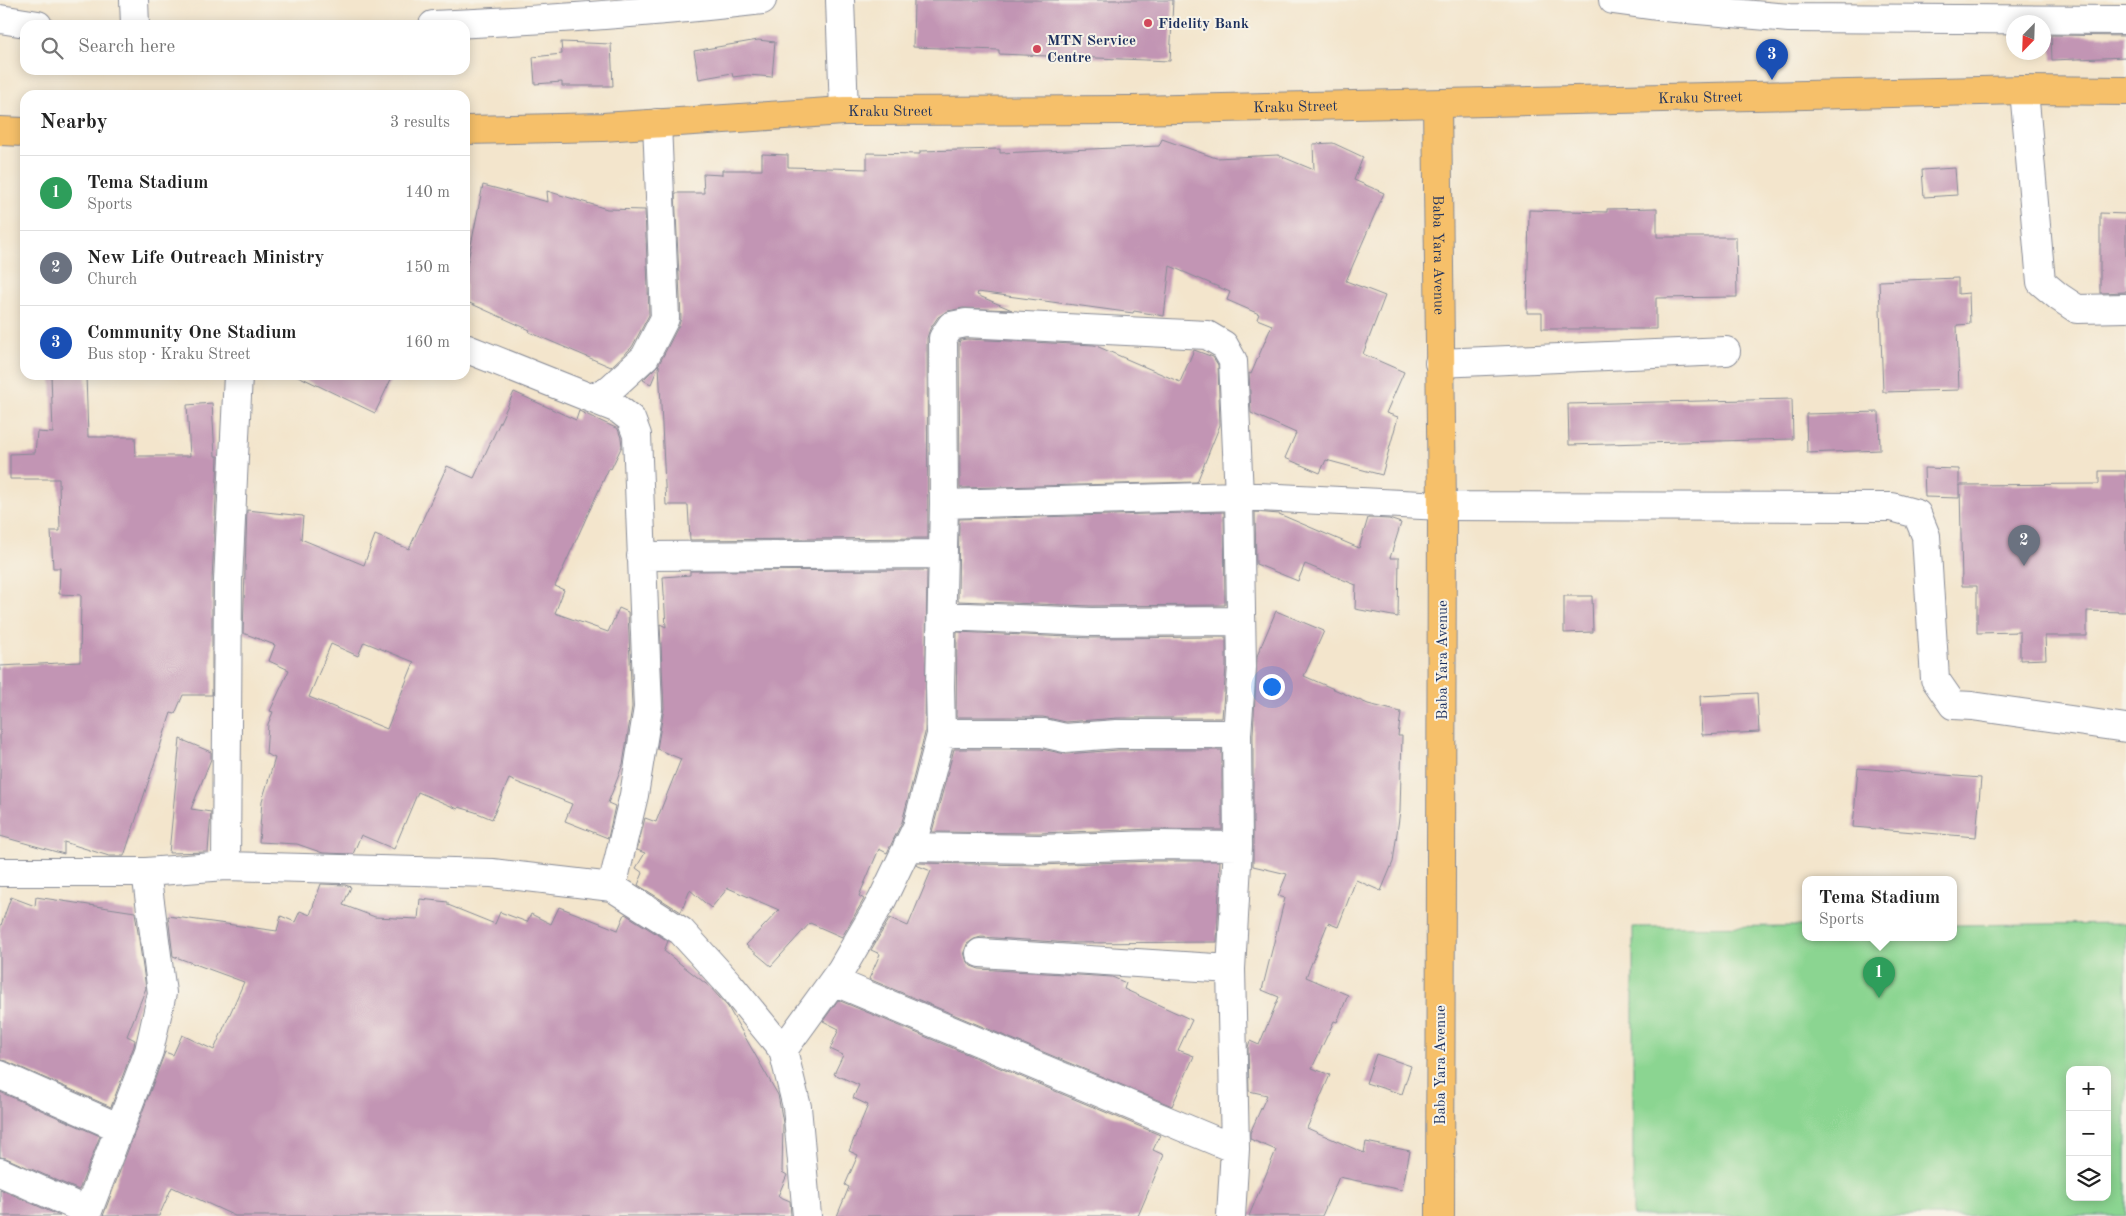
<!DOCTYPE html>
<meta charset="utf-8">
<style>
body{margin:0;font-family:"Old Standard TT",serif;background:#f6f6f6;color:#222}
.controls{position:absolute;right:15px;bottom:15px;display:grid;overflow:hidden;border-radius:10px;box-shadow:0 2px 12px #0003}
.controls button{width:45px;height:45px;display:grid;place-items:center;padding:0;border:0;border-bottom:1px solid #e0e0e0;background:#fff;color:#222;font:25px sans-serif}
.compass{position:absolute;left:2006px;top:15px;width:45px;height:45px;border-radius:50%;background:#fff;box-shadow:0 2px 12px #0003;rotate:203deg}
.you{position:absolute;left:1271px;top:686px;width:18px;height:18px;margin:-12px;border:4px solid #fff;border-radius:50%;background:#1a73e8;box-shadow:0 0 0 8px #1a73e833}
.badge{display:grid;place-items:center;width:32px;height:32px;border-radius:50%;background:#0f766e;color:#fff;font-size:16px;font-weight:700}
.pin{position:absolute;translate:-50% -41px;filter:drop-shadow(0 1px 2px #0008)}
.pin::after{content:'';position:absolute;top:26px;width:18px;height:15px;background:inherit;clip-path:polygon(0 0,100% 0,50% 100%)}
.popup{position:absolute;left:1802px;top:876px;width:155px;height:65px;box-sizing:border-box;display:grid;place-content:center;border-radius:10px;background:#fff;filter:drop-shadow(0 1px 4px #0005);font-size:16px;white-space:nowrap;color:#767676}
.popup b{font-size:19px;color:#222}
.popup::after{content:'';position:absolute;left:50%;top:100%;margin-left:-10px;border:10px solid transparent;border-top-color:#fff}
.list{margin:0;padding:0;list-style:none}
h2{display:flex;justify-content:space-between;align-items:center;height:65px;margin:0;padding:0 20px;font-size:21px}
h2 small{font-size:16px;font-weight:400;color:#767676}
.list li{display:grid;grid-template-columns:32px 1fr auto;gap:15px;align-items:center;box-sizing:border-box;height:75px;padding:0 20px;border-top:1px solid #e0e0e0}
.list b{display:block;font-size:19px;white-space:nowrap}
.list p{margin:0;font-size:16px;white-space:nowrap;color:#767676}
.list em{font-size:16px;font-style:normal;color:#767676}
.icon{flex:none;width:28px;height:28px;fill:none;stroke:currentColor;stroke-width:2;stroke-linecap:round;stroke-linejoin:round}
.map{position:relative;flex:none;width:2126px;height:1216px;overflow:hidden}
.search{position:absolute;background:#fff;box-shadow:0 2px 12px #0003;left:20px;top:20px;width:450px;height:55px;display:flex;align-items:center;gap:12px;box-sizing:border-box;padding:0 18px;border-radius:15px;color:#767676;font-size:19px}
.panel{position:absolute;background:#fff;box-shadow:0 2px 12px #0003;left:20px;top:90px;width:450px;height:290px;border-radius:15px}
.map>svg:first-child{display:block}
.green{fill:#8bd591;stroke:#538278;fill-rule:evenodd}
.building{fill:#c295b4;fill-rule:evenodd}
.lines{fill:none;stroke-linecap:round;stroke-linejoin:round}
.minor-casing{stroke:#878a95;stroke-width:30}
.major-casing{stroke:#878a95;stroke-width:30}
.minor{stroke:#fff;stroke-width:28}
.major{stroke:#f6c06b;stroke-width:28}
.poi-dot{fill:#d1495b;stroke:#f7f3e8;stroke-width:2}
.labels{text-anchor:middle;stroke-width:4;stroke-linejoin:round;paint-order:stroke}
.poi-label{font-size:15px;font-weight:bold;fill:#1b2f5e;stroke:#f7f3e8;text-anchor:start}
.street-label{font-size:15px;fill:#1b2f5e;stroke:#f7f3e8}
</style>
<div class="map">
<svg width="2126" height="1216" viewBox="0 0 2126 1216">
<rect width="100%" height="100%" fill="#f7f3e8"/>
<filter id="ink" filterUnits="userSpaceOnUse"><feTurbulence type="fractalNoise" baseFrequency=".02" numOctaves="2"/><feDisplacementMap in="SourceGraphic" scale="10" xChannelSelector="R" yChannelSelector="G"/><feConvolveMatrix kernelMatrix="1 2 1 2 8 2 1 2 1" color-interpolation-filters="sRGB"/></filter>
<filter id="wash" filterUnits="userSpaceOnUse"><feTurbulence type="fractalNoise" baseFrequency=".0096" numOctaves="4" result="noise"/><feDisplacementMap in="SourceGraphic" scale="20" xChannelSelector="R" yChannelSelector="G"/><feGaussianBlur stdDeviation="1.12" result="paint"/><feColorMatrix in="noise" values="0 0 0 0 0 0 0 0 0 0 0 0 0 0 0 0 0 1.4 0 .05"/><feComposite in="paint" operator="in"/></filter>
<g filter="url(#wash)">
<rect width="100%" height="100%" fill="#f3e5cc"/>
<!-- green -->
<path class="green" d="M 2126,923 L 2126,1216 L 1633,1216 L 1633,927 L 1805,926 L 1805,937 L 1953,937 L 1953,925 ZM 2070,1070 L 2107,1070 L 2107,1197 L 2070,1197 Z"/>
<g id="blocks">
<!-- building -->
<path class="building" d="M 914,0 L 1173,0 L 1170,61 L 999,54 L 999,50 L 913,47 Z
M 2051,35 L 2126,36 L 2126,57 L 2052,60 Z
M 758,40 L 775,42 L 772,77 L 748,75 L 733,77 L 732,73 L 699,79 L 694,51 Z
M 561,42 L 611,44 L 613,86 L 562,86 L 562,82 L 535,84 L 533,57 L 562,54 Z
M 1162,139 L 1216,158 L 1278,155 L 1314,170 L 1313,144 L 1333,143 L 1363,157 L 1354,180 L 1384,193 L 1346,281 L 1385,296 L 1363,354 L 1404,372 L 1386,413 L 1398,417 L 1382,475 L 1326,460 L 1320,473 L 1285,458 L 1296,433 L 1251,413 L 1249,373 L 1251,374 L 1272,325 L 1257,319 L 1259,314 L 1227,300 L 1230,292 L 1170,266 L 1164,316 L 1134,311 L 1133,313 L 978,292 L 977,295 L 1012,310 L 963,308 L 948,311 L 938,317 L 930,329 L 927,338 L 928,538 L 690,540 L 688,505 L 666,505 L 659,365 L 651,384 L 643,380 L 659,364 L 679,325 L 681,318 L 675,193 L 704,193 L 703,174 L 722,175 L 722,170 L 762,170 L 762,154 L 788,155 L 788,167 L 867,169 L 867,153 L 920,154 L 920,151 L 1000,149 L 1000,153 L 1159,146 Z
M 1955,168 L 1957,195 L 1924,197 L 1922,170 Z
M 483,185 L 548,202 L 547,191 L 607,209 L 645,210 L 649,315 L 632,347 L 611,367 L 529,332 L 530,330 L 465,301 L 465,275 Z
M 1657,208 L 1657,237 L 1736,237 L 1737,297 L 1656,298 L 1656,329 L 1542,329 L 1542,313 L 1527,313 L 1529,210 L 1607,212 L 1607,209 Z
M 2100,213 L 2126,214 L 2126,292 L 2100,293 Z
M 1958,278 L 1958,294 L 1969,293 L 1970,324 L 1957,325 L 1959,390 L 1883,392 L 1879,281 Z
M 967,339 L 1094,345 L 1180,382 L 1194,350 L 1213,357 L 1218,365 L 1220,425 L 1197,482 L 960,488 L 959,343 L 960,340 Z
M 51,375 L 86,375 L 88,437 L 135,437 L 136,456 L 190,456 L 187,405 L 212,403 L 215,456 L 218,456 L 212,580 L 212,695 L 183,695 L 175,714 L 171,713 L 124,856 L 109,856 L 64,842 L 64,854 L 0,836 L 0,666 L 80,662 L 81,595 L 59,594 L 60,568 L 53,568 L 51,531 L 60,531 L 59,479 L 10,479 L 10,454 L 35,453 L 37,432 L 53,433 Z
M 296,375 L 393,375 L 375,413 Z
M 514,392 L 576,420 L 579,411 L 618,429 L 621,438 L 622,446 L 611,469 L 609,468 L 555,586 L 564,590 L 555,613 L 608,632 L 619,608 L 628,612 L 632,707 L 623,764 L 608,803 L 615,806 L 608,838 L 565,821 L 572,804 L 509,779 L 492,819 L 475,812 L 459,807 L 458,809 L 418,792 L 394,849 L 361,835 L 353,854 L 323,853 L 297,844 L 259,842 L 262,801 L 275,758 L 266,754 L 268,724 L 273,712 L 270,711 L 289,670 L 269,661 L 275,645 L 243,633 L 247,510 L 303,516 L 301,539 L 364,565 L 375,535 L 409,549 L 447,466 L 474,478 ZM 364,642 L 414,662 L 387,729 L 309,697 L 331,644 L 358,656 Z
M 1792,399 L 1793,439 L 1569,445 L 1568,404 Z
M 1879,412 L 1880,450 L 1807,453 L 1806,414 Z
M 1924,468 L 1959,469 L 1959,498 L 1925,497 Z
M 2099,471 L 2126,471 L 2126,612 L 2087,611 L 2087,636 L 2045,636 L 2046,659 L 2020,660 L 2020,632 L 1977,633 L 1977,586 L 1962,586 L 1960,485 L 2099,484 Z
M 1224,512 L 1225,605 L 1091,606 L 958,601 L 959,519 Z
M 1255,512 L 1279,514 L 1359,548 L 1368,518 L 1389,519 L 1401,523 L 1390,558 L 1399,558 L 1398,617 L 1355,609 L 1356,585 L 1305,564 L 1298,581 L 1256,564 Z
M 927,570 L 925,733 L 902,822 L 887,853 L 879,849 L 859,896 L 864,899 L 842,937 L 810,923 L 771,966 L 746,945 L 779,910 L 728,888 L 711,908 L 690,890 L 681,912 L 638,885 L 643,873 L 636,868 L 645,853 L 637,850 L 645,818 L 656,822 L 681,759 L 657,749 L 664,708 L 660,624 L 666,627 L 663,577 L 690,575 L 690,571 Z
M 1564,596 L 1592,596 L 1593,632 L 1564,633 Z
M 1276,611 L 1324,631 L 1304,676 L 1368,704 L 1401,712 L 1398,736 L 1402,736 L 1400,811 L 1393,862 L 1381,891 L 1356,880 L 1338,927 L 1328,923 L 1306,977 L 1348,995 L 1337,1022 L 1334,1021 L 1312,1068 L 1330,1075 L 1307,1128 L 1364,1153 L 1366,1142 L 1410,1151 L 1402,1190 L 1339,1177 L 1322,1216 L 1249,1216 L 1276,1150 L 1250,1139 L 1250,1133 L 1267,1095 L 1249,1091 L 1248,1047 L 1250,1041 L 1259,1045 L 1279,997 L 1262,990 L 1285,898 L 1278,896 L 1287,874 L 1253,866 L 1253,735 L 1257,656 Z
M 957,632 L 1091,638 L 1226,637 L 1226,667 L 1222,718 L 1117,718 L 1066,722 L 1043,717 L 956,717 Z
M 1757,693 L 1759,732 L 1702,735 L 1700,696 Z
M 180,739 L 211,752 L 211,759 L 191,809 L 211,812 L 208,852 L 169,853 Z
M 954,749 L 1041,749 L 1066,754 L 1118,750 L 1222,750 L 1222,830 L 1154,829 L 1039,833 L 932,832 Z
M 1858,768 L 1981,778 L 1976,837 L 1853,827 Z
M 1154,861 L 1220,861 L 1217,942 L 1071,943 L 981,937 L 974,939 L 967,944 L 964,952 L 966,959 L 971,966 L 979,969 L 1112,977 L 1126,983 L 1124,989 L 1192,1020 L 1178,1050 L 1194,1056 L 1172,1106 L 869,979 L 880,954 L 871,950 L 890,918 L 908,926 L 931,871 L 916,865 L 917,863 L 1039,865 Z
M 321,884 L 345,885 L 351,887 L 343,905 L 375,917 L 418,919 L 420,899 L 448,902 L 448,905 L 495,924 L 500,912 L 527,922 L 531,914 L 551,924 L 559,907 L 618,930 L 625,914 L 668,941 L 664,951 L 710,987 L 728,1007 L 778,1095 L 783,1123 L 782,1172 L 787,1175 L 778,1196 L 790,1201 L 791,1216 L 235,1216 L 172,1187 L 159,1216 L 103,1216 L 165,1052 L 173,1055 L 182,1035 L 214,1050 L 244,982 L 173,956 L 168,916 L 277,931 L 281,916 L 295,922 L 300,911 L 310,915 Z
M 11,897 L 35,906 L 36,897 L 135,912 L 146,988 L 127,1036 L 135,1040 L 134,1046 L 111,1107 L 6,1061 L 0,1060 L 0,928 Z
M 838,1000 L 1160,1135 L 1153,1150 L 1164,1155 L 1138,1216 L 837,1216 L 849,1187 L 845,1185 L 858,1155 L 849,1151 L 868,1105 L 853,1098 L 859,1085 L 834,1074 L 843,1055 L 830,1049 L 839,1029 L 823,1021 Z
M 1376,1054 L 1411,1066 L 1402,1094 L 1366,1083 Z
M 0,1092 L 100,1136 L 79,1190 L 6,1158 L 0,1157 Z
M 0,1189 L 60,1216 L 0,1216 Z"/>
</g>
</g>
<g filter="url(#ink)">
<use href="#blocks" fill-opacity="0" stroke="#878a95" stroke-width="1"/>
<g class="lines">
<defs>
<path id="minor" d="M 134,0 L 135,25
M 840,0 L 844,111
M 1613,0 L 1664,7 L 1789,18 L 2126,20
M 0,19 L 38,25
M 433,25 C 543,20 653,13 762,0
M 2024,90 L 2041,282 L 2059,297 L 2077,309 L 2126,308
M 465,348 L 618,409 L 631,419 L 637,435 L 648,708 L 634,795 L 612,887
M 1439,363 L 1726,351
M 592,398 L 610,389 L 645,357 L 665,318 L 657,123
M 944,504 L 1239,496 L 1442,506 L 1892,507 L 1917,514 L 1926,536 L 1935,679 L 1953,705 L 1972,706 L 2126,728
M 641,556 L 943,554
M 942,616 L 1091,622 L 1241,621
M 941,735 L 955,733 L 1043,733 L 1065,738 L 1117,734 L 1237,734
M 907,847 L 1039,849 L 1154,845 L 1238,846
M 226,866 L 228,581 L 238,375
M 0,872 L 146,872 L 226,866 L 492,873 L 612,887 L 681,931 L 729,984 L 783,1050 L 797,1107 L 807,1216
M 980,953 L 1231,969
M 833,981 L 1235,1149
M 783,1050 L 841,970 L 882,900 L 917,827 L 941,735 L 940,686 L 944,504 L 943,338 L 951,326 L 966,323 L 1207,335 L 1224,345 L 1233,361 L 1239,496 L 1242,667 L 1237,734 L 1238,846 L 1231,969 L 1235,1149 L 1231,1216
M 0,1075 L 120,1128
M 0,1172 L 87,1211
M 86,1216 L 149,1051 L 162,993 L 146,872"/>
<g id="major">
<path id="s1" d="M 1437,104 L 1442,506 L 1440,1216"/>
<path id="s2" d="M 465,130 L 603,127 L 844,111 L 1133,110 L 2024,90 L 2126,91"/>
<path d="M 0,131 L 25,132"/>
</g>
</defs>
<!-- minor casing -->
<use href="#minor" class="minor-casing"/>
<!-- major casing -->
<use href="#major" class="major-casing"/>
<!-- minor -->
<use href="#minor" class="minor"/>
<!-- major -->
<use href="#major" class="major"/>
</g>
</g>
<!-- markers -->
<g class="poi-dot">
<circle cx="1148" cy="23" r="5"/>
<circle cx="1037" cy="49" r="5"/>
</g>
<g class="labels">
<!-- poi labels -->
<g class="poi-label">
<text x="1158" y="28">Fidelity Bank</text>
<text x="1047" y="45">MTN Service<tspan x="1047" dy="17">Centre</tspan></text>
</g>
<!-- street labels -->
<g class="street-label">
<text dy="5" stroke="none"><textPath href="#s2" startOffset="1236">Kraku Street</textPath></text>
<text dy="5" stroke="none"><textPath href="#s2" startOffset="831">Kraku Street</textPath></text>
<text dy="5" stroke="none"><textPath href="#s2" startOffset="426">Kraku Street</textPath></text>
<text dy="5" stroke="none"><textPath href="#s1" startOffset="151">Baba Yara Avenue</textPath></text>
<text transform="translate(1442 660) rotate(-90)" y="5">Baba Yara Avenue</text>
<text transform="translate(1440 1065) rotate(-90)" y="5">Baba Yara Avenue</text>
</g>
</g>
</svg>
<div class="controls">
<button>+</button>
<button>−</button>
<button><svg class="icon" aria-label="layers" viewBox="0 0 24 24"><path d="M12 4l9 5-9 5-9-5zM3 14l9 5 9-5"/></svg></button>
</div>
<svg class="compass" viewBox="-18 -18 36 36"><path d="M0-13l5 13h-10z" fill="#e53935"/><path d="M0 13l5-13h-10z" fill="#767676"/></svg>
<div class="you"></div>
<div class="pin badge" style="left:1879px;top:998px;background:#2e9e5b">1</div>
<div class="popup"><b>Tema Stadium</b>Sports</div>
<div class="pin badge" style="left:2024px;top:566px;background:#6b7280">2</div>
<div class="pin badge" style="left:1772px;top:80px;background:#1a4fb4">3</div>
<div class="search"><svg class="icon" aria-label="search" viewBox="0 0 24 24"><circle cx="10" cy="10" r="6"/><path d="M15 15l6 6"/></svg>Search here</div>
<section class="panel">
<h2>Nearby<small>3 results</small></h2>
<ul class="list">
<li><span class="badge" style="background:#2e9e5b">1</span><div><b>Tema Stadium</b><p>Sports</p></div><em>140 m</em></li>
<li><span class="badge" style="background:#6b7280">2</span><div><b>New Life Outreach Ministry</b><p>Church</p></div><em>150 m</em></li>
<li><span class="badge" style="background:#1a4fb4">3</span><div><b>Community One Stadium</b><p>Bus stop · Kraku Street</p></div><em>160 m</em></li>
</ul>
</section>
</div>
